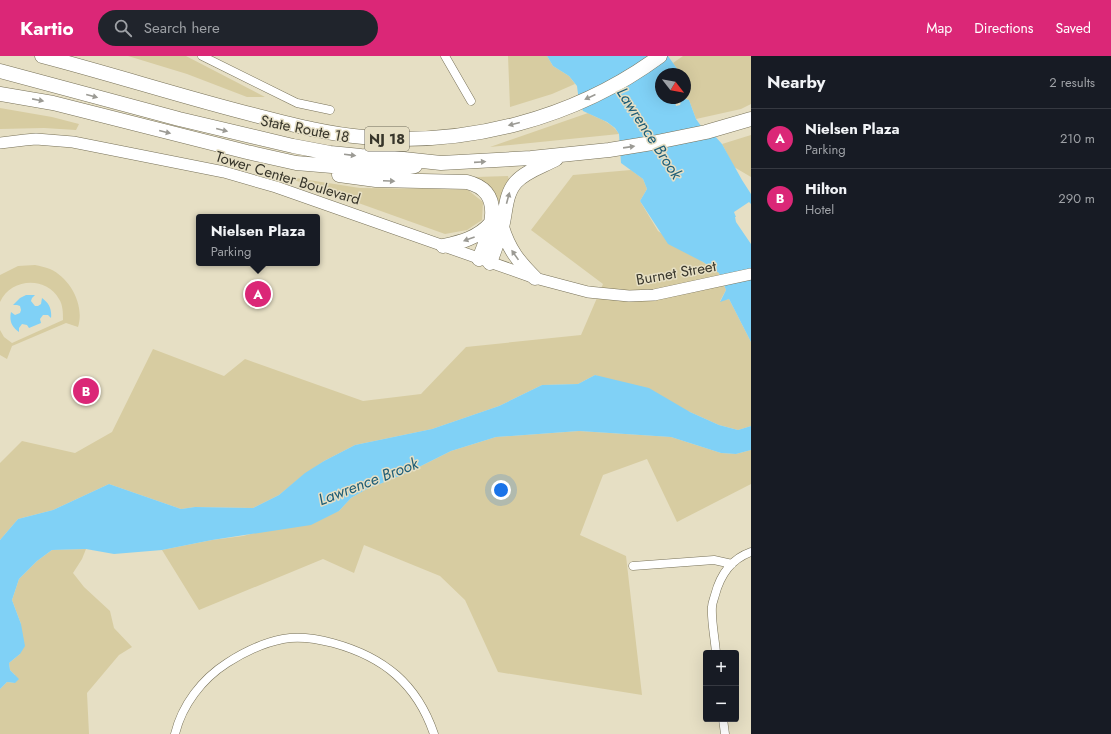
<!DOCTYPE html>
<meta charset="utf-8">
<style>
body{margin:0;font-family:Jost,sans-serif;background:#20242c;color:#f1f3f6}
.controls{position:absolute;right:12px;bottom:12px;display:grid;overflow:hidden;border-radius:4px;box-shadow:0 4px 16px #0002}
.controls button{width:36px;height:36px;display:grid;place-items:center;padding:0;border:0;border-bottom:1px solid #363941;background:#171b24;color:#f1f3f6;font:20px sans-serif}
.compass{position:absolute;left:655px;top:12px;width:36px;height:36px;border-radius:50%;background:#171b24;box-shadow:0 4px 16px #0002;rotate:121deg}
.you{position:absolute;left:501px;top:434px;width:14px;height:14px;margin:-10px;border:3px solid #fff;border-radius:50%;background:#1a73e8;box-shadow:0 0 0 6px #1a73e833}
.badge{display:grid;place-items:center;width:26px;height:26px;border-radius:50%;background:#db2777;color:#fff;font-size:13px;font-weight:700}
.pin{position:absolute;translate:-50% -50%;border:2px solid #fff;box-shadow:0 1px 4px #0006}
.popup{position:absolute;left:196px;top:158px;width:124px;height:52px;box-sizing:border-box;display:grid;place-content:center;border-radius:4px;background:#171b24;filter:drop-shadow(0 1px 3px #0005);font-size:13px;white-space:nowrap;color:#9ea1a6}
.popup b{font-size:15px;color:#f1f3f6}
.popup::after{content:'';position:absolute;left:50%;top:100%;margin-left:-8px;border:8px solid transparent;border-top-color:#171b24}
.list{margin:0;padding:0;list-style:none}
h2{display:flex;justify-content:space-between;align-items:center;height:52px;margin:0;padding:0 16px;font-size:17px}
h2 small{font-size:13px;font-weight:400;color:#9ea1a6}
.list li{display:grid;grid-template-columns:26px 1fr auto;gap:12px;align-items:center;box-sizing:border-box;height:60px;padding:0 16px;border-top:1px solid #363941}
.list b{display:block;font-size:15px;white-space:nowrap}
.list p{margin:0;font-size:13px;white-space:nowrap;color:#9ea1a6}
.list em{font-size:13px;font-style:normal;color:#9ea1a6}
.icon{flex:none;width:22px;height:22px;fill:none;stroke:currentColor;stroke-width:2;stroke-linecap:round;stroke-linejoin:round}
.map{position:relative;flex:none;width:751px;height:678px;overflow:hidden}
header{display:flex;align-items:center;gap:24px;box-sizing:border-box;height:56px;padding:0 20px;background:#db2777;color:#fff}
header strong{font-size:19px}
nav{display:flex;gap:22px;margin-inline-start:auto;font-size:14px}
.search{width:280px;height:36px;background:#20242c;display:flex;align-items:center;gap:10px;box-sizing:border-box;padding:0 14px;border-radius:22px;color:#9ea1a6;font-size:15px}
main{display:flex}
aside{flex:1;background:#171b24}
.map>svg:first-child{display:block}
.green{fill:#d7cca1}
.water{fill:#80d1f6}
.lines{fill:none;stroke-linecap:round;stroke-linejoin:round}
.street-casing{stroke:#777158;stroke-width:9}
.secondary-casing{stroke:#777158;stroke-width:12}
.highway-casing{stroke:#777158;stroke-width:15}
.street{stroke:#fff;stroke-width:8}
.secondary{stroke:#fff;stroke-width:11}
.highway{stroke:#fff;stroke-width:14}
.oneway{fill:#9b9a94}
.labels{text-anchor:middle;stroke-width:3;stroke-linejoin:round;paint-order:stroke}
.shield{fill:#e6dfc4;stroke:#6c6858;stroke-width:1}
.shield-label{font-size:14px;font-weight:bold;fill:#37352a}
.street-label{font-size:15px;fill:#37352a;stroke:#e6dfc4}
.water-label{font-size:16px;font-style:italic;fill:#1e5d76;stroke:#e6dfc4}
</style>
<header>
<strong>Kartio</strong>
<div class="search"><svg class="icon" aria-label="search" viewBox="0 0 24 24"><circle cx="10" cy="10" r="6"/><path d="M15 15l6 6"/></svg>Search here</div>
<nav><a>Map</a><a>Directions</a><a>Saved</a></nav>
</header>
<main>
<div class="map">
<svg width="751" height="678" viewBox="0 0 751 678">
<rect width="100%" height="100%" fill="#e6dfc4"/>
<!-- green -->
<path class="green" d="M 128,0 L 186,0 L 265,41 L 247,41 L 187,18 Z
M 508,0 L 547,0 L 553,10 L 569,20 L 575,28 L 552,38 L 510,51 Z
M 683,0 L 751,0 L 751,48 L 741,53 L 696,63 L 689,44 L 685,42 L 685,18 L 678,18 L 678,14 L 673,7 Z
M 0,52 L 52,61 L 79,68 L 76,74 L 44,72 L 0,73 Z
M 588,57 C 599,63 612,66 619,78 L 490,91 Z
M 751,79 L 751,121 L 734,111 L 722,88 Z
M 631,114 L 643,123 L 647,133 L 640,145 L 658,175 L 719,217 L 726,234 L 720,245 L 729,243 L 751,286 L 751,370 L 738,374 L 719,369 L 690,356 L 595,319 L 578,328 L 542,329 L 499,350 L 432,373 L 355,389 L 324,405 L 305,418 L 279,439 L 253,452 L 195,451 L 181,453 L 109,428 L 53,454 L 18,463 L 0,484 L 0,407 L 22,385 L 75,397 L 112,376 L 153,293 L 224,320 L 245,303 L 363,345 L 421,338 L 466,291 L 581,279 L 603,228 L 531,174 L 573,119 Z
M 283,120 L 360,132 L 439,133 L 468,134 L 483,146 L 482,164 L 467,174 L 445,178 Z
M 508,120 L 509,124 L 500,148 L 492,132 L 476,121 Z
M 35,209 C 40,210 45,211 50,213 C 70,222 85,249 78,271 L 66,267 L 12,290 L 7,303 L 0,299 L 0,274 L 4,281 L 12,287 L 63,264 C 63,257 63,249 59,243 C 46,220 11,222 0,246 L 0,219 L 18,210 Z
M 579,375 L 671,381 L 721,397 L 736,398 L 751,394 L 751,428 L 677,466 L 647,403 L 603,419 L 580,479 L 626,500 L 642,639 L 498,616 L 465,544 L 440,520 L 364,489 L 354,517 L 323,503 L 199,554 L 162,494 L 212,484 L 243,480 L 339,455 L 351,442 L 365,434 L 409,416 L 451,395 L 496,381 Z
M 86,493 L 82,503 L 73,517 L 84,531 L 110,555 L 114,572 L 132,591 L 119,599 L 87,637 L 89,678 L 0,678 L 0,633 L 7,626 L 15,627 L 15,619 L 10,614 L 9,607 L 20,598 L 21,568 L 12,544 L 19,523 L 37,505 L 52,494 Z"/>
<!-- water -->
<path class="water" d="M 547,0 L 668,0 L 678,14 L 678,18 L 661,18 L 661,42 L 674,42 L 676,50 L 680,49 L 682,42 L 689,44 L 696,63 L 701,70 L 714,79 L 722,88 L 742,124 L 751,138 L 751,148 L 749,146 L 734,156 L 736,161 L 735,161 L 736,166 L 751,188 L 751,286 L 729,243 L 720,246 L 726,234 L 719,217 L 703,206 L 668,188 L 640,145 L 647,133 L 643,123 L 621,107 L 619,78 L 615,72 L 607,66 L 583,55 L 579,46 L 577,30 L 569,20 L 553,10 Z
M 26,239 L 35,239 L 32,242 L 31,245 L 35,250 L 38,250 L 41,248 L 42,242 C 49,247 52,253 51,262 L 48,259 L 43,259 L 40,263 L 41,267 L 29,272 L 27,269 L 22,268 L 19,272 L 19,276 C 12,271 9,265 11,256 L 15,259 L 20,257 L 21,254 L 20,250 L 17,249 L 13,249 L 20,242 Z
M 595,319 L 649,332 L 690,356 L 719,369 L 738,374 L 751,370 L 751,394 L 736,398 L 721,397 L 671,381 L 579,375 L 496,381 L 451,395 L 409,416 L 365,434 L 351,442 L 339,455 L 311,469 L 212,484 L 162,494 L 114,498 L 86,493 L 52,494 L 37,505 L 19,523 L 12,544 L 21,568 L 25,590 L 20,598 L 9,607 L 10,614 L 19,623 L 15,627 L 7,626 L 0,633 L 0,484 L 18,463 L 53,454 L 109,428 L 181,453 L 195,451 L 253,452 L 279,439 L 305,417 L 324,405 L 355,389 L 432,373 L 499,350 L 542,329 L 578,328 Z"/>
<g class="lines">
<defs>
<path id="street" d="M 202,0 L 297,47 L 330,54
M 445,0 L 471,45
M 633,510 L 714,504 L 732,508
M 716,597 C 715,583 711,564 712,551 C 712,547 714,543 715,539 C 720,520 731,503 751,496
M 723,663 L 725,678
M 175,678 C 182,649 202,623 227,607 C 244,596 262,587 283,583 C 299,580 318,583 333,587 C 384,601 417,628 434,678"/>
<path id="secondary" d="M 0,87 L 25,84 L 36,83 L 73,86 L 224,116 L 276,131 L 535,222 L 588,236 L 629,240 L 654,239 L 751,218"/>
<path id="highway" d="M 42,0 C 115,19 186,42 258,60 C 293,69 327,78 363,81 C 467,91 576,62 660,0
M 0,15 L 179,63 L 293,90 L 330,97 L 361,100 L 394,102 L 441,107 L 531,102 L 609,94 L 652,87 L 706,76 L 751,63
M 0,38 L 53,47 L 247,96 L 296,107 L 356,112 L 392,113 L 415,110
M 339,119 L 376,124 L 467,126 C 507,136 490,176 479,203
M 502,171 C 509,194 519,206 535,222
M 443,190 C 461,186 478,182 491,167
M 490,207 C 494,195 499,183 502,171 C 506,156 505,138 516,126 C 526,115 543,110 556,103"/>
</defs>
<!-- street casing -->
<use href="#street" class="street-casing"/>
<!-- secondary casing -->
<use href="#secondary" class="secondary-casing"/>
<!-- highway casing -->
<use href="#highway" class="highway-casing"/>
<!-- street -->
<use href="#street" class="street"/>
<!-- secondary -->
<use href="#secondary" class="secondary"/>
<!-- highway -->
<use href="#highway" class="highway"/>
</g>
<!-- one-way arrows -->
<defs><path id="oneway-solid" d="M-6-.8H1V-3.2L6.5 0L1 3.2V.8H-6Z"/></defs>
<g class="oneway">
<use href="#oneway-solid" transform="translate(92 40) rotate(15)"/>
<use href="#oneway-solid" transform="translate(590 41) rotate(155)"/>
<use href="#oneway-solid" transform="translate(38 44) rotate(11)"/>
<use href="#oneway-solid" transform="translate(514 68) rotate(166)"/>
<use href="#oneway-solid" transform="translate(222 74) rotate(14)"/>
<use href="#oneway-solid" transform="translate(165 76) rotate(14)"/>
<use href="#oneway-solid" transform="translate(629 91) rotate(-8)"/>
<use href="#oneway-solid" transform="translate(350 99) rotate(7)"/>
<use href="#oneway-solid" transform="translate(480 106) rotate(-4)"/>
<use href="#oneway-solid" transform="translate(389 125) rotate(3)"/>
<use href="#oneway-solid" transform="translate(508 142) rotate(-75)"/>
<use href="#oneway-solid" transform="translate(469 183) rotate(160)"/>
<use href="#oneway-solid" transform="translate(515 199) rotate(-125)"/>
</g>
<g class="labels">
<!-- shield labels -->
<rect class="shield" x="365" y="71" width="44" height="24" rx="3"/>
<g class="shield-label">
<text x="387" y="88">NJ 18</text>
</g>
<!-- street labels -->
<g class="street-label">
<text transform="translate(305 73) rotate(11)" y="5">State Route 18</text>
<text transform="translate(288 122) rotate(17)" y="5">Tower Center Boulevard</text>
<text transform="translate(676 217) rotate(-10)" y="5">Burnet Street</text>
</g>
<!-- water labels -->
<g class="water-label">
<text transform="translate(650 77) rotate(57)" y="6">Lawrence Brook</text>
<text transform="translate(368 425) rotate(-21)" y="6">Lawrence Brook</text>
</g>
</g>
</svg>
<div class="controls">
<button>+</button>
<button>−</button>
</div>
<svg class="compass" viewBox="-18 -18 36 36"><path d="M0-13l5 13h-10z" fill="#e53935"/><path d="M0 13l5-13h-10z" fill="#9ea1a6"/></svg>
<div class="you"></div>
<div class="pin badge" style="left:258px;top:238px">A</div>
<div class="popup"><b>Nielsen Plaza</b>Parking</div>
<div class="pin badge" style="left:86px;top:335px">B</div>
</div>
<aside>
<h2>Nearby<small>2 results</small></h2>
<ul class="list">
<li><span class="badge">A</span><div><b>Nielsen Plaza</b><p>Parking</p></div><em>210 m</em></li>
<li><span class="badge">B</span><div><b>Hilton</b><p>Hotel</p></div><em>290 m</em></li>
</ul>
</aside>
</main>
